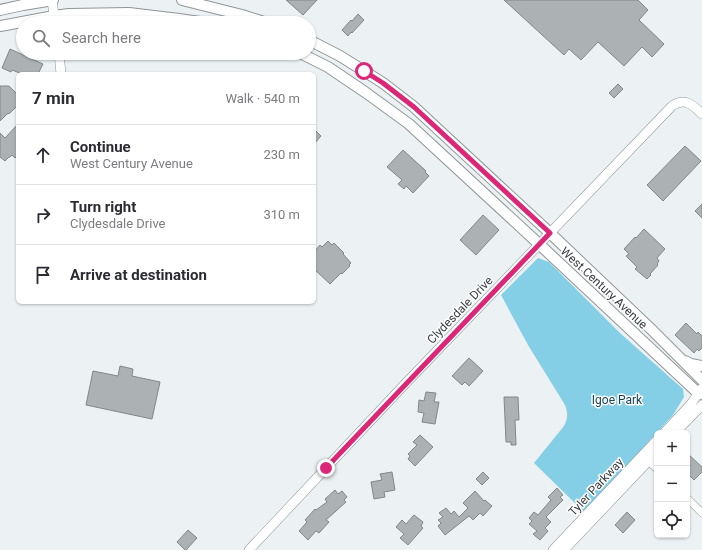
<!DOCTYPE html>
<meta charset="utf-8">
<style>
body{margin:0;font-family:Roboto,sans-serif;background:#f2f2f3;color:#2b2b33}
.controls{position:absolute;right:12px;bottom:12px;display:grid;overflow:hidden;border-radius:6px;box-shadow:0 1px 3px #0004}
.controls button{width:36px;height:36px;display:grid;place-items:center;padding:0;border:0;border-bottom:1px solid #e1e1e2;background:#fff;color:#2b2b33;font:20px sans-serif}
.stop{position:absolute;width:12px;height:12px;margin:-9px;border:3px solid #db2777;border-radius:50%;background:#fff}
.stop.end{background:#db2777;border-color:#fff;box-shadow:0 1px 4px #0008}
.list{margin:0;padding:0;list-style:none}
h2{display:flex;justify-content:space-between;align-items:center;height:52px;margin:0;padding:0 16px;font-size:17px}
h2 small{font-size:13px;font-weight:400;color:#7c7c81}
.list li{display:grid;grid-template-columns:26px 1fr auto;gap:12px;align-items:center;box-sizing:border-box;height:60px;padding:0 16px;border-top:1px solid #e1e1e2}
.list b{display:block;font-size:15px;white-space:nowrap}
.list p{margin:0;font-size:13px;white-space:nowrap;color:#7c7c81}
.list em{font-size:13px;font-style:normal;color:#7c7c81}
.icon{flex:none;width:22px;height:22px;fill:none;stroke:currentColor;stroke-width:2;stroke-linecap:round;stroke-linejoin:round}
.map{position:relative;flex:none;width:702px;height:550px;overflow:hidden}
.search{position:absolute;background:#fff;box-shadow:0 1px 3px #0004;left:16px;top:16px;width:300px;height:44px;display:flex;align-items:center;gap:10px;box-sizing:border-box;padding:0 14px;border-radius:22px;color:#7c7c81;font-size:15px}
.panel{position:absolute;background:#fff;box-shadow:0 1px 3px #0004;left:16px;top:72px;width:300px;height:232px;border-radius:6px}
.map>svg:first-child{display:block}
.green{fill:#85cfe6}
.building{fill:#acb2b3;stroke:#828789}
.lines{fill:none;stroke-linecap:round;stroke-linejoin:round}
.minor-casing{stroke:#909597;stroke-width:8}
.tertiary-casing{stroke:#909597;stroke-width:10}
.secondary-casing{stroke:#909597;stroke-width:12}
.minor{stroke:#fff;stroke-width:7}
.tertiary{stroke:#fff;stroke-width:9}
.secondary{stroke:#fff;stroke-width:10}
.route{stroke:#db2777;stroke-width:5}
.labels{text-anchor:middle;stroke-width:3;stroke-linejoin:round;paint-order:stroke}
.street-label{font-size:12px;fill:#3a3d3d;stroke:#fdfeff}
.park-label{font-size:12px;fill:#194552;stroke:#fdfeff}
</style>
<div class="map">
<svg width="702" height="550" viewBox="0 0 702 550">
<rect width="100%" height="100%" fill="#ecf2f4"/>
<!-- green -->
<path class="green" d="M 538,258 L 549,262 L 620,333 L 683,389 L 684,397 L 673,415 L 584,512 L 534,463 L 564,426 C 568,418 568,413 565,405 L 528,345 L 501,295 Z"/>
<!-- building -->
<path class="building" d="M 286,0 L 317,0 L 303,15 Z
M 504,0 L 638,0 L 648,10 L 639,20 L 664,44 L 652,57 L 642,47 L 624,66 L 598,42 L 581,60 L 569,49 L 564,55 Z
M 358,14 L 364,20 L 352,33 L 351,32 L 348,36 L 342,30 L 351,20 L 352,21 Z
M 10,49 L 43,64 L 38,74 L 22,74 L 12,70 L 11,72 L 2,68 Z
M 618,84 L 623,89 L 614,98 L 609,93 Z
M 0,86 L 9,86 L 17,94 L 18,105 L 10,113 L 7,114 L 0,121 Z
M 18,124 L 18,154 L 15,158 L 12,155 L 10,157 L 9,157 L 5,161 L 0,157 L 0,133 L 5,138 Z
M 314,129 L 321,136 L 314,144 Z
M 685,146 L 701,161 L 663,201 L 647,185 Z
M 403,150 L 426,171 L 425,172 L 429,176 L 413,193 L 406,186 L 404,189 L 398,184 L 402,180 L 387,167 Z
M 702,204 L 702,218 L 695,211 Z
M 483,215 L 499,230 L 476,255 L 460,240 Z
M 644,229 L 665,249 L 657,258 L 659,261 L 657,264 L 658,265 L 650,274 L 651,275 L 647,279 L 635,269 L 637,267 L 626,256 L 629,254 L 624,249 L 635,237 L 636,238 Z
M 328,241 L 332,245 L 334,243 L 344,253 L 343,254 L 351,263 L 349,265 L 350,266 L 342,274 L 341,273 L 330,284 L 314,269 L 314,252 L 320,245 L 322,247 Z
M 686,323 L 697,334 L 698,332 L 702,336 L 702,348 L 699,351 L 697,349 L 694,353 L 675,335 Z
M 469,358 L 483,371 L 469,386 L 465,382 L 462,385 L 452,376 Z
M 120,366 L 133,369 L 132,376 L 160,382 L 152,419 L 86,405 L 93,371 L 118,376 Z
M 426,392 L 436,393 L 434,402 L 439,402 L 435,424 L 422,422 L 424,413 L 418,412 L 419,400 L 424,401 Z
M 504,397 L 518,397 L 519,420 L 515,420 L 516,445 L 511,445 L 511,442 L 506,442 Z
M 420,435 L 433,447 L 415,466 L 408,459 L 410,456 L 408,454 L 417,445 L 413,442 Z
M 687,453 L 702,467 L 702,472 L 694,480 L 687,473 Z
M 392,472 L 395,490 L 384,492 L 385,497 L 374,499 L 371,482 L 382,480 L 380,474 Z
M 483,472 L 489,478 L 482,485 L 476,479 Z
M 557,488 L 563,495 L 560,497 L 563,500 L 546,517 L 551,522 L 545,528 L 548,531 L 540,540 L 533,534 L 537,531 L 529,524 L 532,521 L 529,518 L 534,512 L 538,515 L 551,500 L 548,497 Z
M 335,490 L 338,494 L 342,491 L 347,497 L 344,500 L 346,502 L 326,520 L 329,522 L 319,533 L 316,531 L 308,540 L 299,531 L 307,522 L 305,520 L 315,509 L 316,510 L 327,502 L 325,499 Z
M 475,491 L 484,501 L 485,500 L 492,506 L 483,516 L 480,513 L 473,520 L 469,516 L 445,535 L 438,526 L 441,523 L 438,520 L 443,517 L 439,513 L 446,508 L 451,514 L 454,511 L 459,517 L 468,508 L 463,503 Z
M 627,512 L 635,520 L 623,533 L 615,525 Z
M 414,515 L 423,522 L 421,526 L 423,528 L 408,545 L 400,538 L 404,534 L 396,527 L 402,520 L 406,524 Z
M 188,530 L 197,538 L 186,550 L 185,550 L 177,542 Z"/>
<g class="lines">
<defs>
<path id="minor" d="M 646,459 L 657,469
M 687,498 L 702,513"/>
<path id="tertiary" d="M 52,0 L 55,23
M 59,53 L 61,74
M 664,433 L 691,404 L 702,388
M 675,433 L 702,405
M 249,550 L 405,384 L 672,106 C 685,97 693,105 702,114
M 553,550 L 657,440
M 564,550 L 657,452"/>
<path id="secondary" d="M 182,0 L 242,15 L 267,23
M 0,10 L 23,5 L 53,0
M 0,26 L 54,16 L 69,14 L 129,13 L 179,19 L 207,23
M 309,40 L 340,56 L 364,71 L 383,83 L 414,107 L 550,233 L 650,328 L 702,380
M 300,53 L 328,67 L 365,92 L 409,124 L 539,244 L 698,393 L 702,394
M 685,361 L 691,364 L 702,366"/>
</defs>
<!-- minor casing -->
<use href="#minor" class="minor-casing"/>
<!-- tertiary casing -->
<use href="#tertiary" class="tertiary-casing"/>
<!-- secondary casing -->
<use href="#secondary" class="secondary-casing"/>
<!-- minor -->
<use href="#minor" class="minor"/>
<!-- tertiary -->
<use href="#tertiary" class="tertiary"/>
<!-- secondary -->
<use href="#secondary" class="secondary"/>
</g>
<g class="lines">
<!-- route -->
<path class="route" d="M 326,468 L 550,233 L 414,107 L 383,83 L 364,71"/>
</g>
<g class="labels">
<!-- street labels -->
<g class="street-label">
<text transform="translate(604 288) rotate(43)" y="4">West Century Avenue</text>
<text transform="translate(460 310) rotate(-46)" y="4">Clydesdale Drive</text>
<text transform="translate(596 487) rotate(-47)" y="4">Tyler Parkway</text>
</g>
<!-- park labels -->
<g class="park-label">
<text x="617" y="404">Igoe Park</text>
</g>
</g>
</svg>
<div class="controls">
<button>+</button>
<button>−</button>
<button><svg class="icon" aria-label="locate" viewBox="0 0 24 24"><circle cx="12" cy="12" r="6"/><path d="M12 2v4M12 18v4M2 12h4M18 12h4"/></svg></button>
</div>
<div class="stop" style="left:364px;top:71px"></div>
<div class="stop end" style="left:326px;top:468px"></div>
<div class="search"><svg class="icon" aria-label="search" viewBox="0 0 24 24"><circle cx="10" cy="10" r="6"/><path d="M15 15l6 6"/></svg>Search here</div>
<section class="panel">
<h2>7 min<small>Walk · 540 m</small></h2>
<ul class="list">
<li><svg class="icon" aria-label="ahead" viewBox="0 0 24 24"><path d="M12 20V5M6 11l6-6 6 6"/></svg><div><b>Continue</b><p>West Century Avenue</p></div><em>230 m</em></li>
<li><svg class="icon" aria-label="right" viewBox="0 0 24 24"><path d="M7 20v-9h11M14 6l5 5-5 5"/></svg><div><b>Turn right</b><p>Clydesdale Drive</p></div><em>310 m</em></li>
<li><svg class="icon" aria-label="arrive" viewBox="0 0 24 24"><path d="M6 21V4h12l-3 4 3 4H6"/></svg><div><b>Arrive at destination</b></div></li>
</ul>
</section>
</div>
